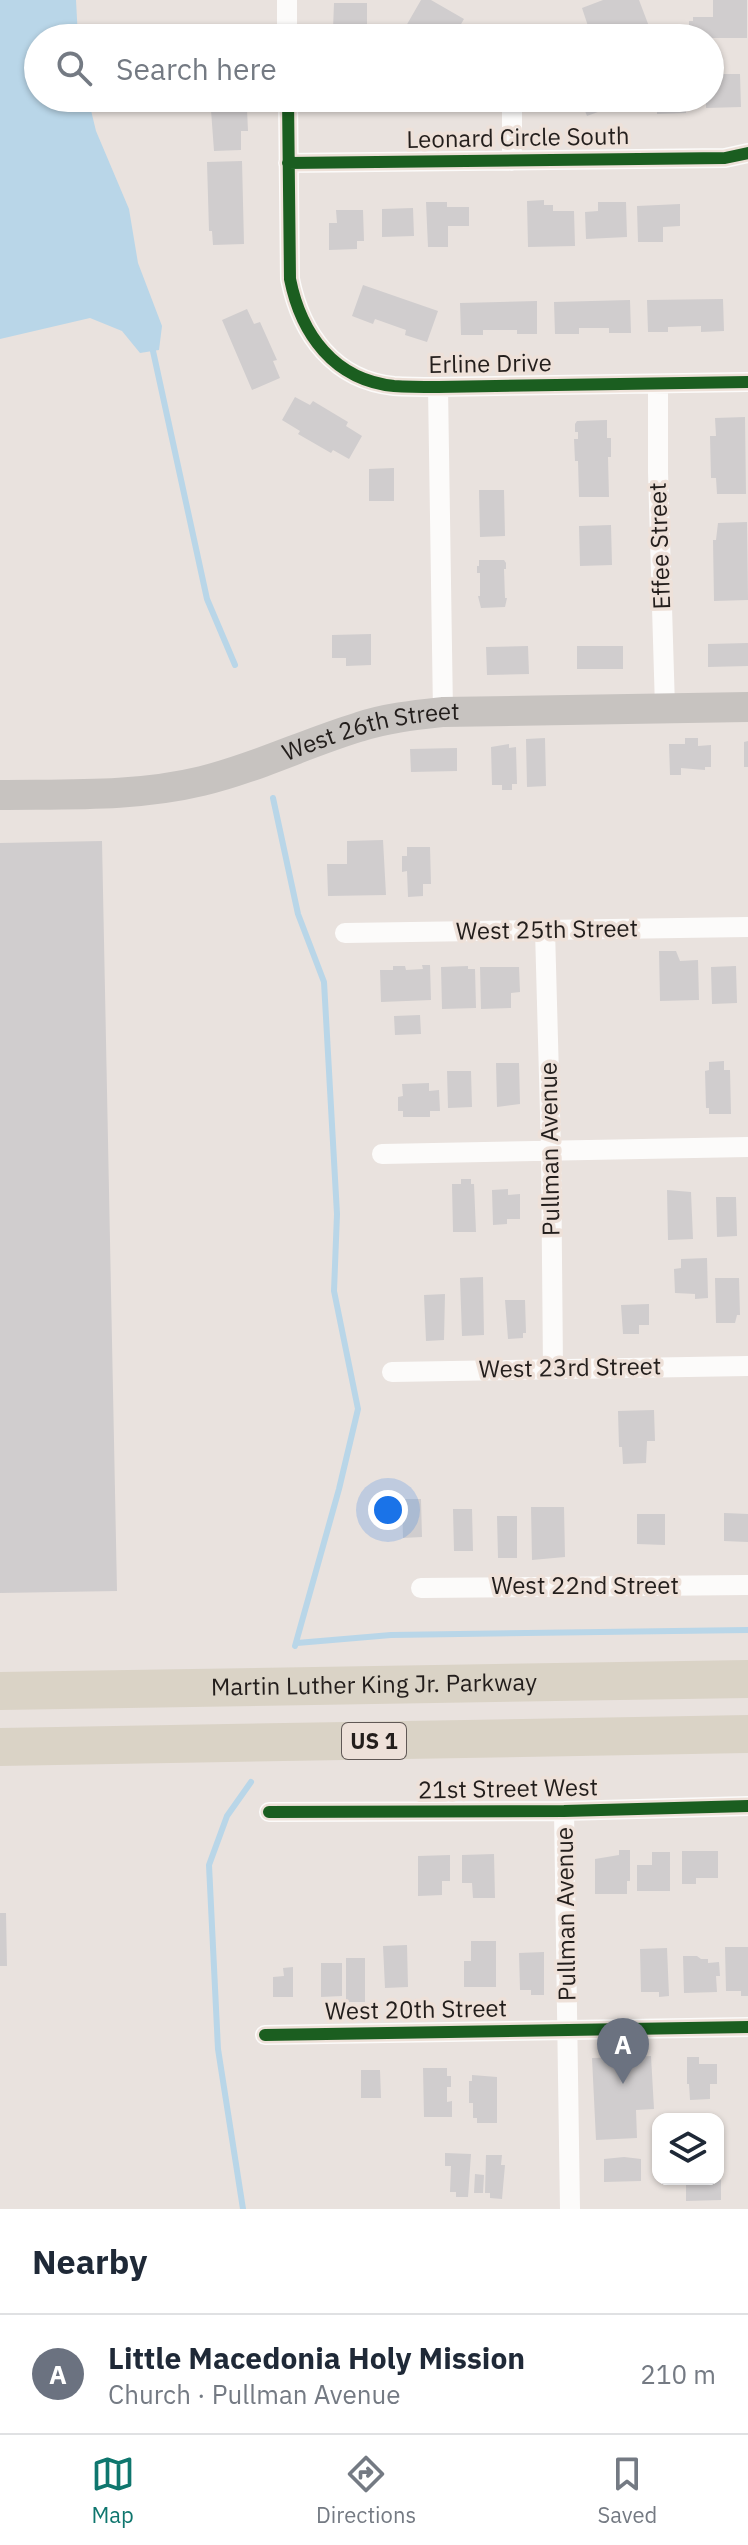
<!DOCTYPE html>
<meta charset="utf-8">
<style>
body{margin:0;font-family:"IBM Plex Sans",sans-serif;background:#f6f6f7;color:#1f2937}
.controls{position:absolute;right:24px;bottom:24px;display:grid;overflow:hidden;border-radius:16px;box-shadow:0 2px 6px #0004}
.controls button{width:72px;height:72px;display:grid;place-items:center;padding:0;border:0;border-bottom:2px solid #e0e1e3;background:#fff;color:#1f2937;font:40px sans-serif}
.you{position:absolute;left:388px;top:1510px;width:28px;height:28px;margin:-20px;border:6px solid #fff;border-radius:50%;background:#1a73e8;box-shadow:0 0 0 12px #1a73e833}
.badge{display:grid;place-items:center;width:52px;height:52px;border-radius:50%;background:#0f766e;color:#fff;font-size:26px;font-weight:700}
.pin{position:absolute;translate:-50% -66px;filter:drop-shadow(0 2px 4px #0008)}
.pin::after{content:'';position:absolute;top:42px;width:28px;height:24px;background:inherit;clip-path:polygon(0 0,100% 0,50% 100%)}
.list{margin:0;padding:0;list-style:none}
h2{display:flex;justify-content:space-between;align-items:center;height:104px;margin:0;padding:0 32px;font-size:34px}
h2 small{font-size:26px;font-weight:400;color:#747a83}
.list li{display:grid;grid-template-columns:52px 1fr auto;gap:24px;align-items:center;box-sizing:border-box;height:120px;padding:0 32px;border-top:2px solid #e0e1e3}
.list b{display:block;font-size:30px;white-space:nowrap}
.list p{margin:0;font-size:26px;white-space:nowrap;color:#747a83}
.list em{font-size:26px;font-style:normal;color:#747a83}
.icon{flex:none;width:44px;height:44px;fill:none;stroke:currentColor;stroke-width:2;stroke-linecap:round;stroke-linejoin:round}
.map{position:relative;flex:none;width:748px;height:2209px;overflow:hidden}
.search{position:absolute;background:#fff;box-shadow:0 2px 6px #0004;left:24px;right:24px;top:24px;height:88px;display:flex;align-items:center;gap:20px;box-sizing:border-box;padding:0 28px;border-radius:44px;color:#747a83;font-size:30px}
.sheet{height:224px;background:#fff}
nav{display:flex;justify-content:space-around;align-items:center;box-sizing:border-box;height:112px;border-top:2px solid #e0e1e3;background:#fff;font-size:22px;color:#747a83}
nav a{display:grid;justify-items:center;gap:4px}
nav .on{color:#0f766e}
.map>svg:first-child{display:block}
.water{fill:#b9d6e8}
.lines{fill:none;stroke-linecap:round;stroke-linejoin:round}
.stream{stroke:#b9d6e8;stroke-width:6}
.building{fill:#d0cdce}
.street{stroke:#fcfbfa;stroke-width:20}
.secondary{stroke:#c7c3c0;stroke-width:30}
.highway{stroke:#dad3c6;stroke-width:38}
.cycleway-casing{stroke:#eee1d9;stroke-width:17}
.cycleway{stroke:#1b5e20;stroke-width:12}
.labels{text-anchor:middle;stroke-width:7;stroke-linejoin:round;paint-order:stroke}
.shield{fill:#eee1d9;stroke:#605855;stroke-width:2}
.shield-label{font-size:22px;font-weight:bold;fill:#231e1c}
.street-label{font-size:24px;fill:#231e1c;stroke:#eee1d9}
</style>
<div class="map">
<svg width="748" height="2209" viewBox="0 0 748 2209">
<rect width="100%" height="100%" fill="#e9e2de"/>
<!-- water -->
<path class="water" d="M 0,0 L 76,0 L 78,38 L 38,38 L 38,98 L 88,98 L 96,131 L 129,209 L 138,263 L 162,326 L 159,350 L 140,353 L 122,331 L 90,318 L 0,339 Z"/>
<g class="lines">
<!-- stream -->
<path class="stream" d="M 153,351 L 207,599 L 235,665
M 273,798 L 298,914 L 324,982 L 337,1214 L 334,1291 L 358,1409 L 339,1489 L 295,1646
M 297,1643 L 391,1635 L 748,1630
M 243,2209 L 218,2049 L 209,1865 L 227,1816 L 251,1782"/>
</g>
<!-- building -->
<path class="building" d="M 421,0 L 431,0 L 464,19 L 453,38 L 411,38 L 402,33 Z
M 603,0 L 639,0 L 650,29 L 625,38 L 584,38 L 591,35 L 582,8 Z
M 713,0 L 747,0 L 747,38 L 693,38 L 693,30 L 689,30 L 689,21 L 693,21 L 693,17 L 713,17 Z
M 334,3 L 367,3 L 367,38 L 341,38 L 341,29 L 333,29 Z
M 716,74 L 740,74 L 741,107 L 706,108 L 706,98 L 710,98 L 710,89 L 716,89 Z
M 342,98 L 372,98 L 351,112 Z
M 580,98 L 627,98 L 628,101 L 587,116 Z
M 645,98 L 686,98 L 686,113 L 657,114 L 657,105 L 645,105 Z
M 247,109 L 248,131 L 241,131 L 241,150 L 214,151 L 211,110 Z
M 242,161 L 244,244 L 213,245 L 212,231 L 209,231 L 207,162 Z
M 544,200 L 544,205 L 553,205 L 553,211 L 574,211 L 575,246 L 528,247 L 527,201 Z
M 426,202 L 447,202 L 447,207 L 469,207 L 469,226 L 448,226 L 448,247 L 428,247 Z
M 598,202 L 626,202 L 627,237 L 586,239 L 585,212 L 598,211 Z
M 680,204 L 680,226 L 663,227 L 663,242 L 638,242 L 637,206 Z
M 413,208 L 414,236 L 382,237 L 382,209 Z
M 336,210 L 363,210 L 364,241 L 357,241 L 357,249 L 329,250 L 329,223 L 337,223 Z
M 363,285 L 438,311 L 427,342 L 405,335 L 406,330 L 375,319 L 373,324 L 352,316 Z
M 723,299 L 724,331 L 701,332 L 701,326 L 668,327 L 668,332 L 648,332 L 647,300 Z
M 630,300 L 631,333 L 609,333 L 609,328 L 579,328 L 579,334 L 555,334 L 554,302 Z
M 537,301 L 537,334 L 517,334 L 517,330 L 483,330 L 483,335 L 461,335 L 460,303 Z
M 247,309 L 254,324 L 260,322 L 277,360 L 273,361 L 280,378 L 252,390 L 222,320 Z
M 295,397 L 310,405 L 313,401 L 348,422 L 346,426 L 362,436 L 349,459 L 333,450 L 331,453 L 298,434 L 300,431 L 282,420 Z
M 745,417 L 746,494 L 717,494 L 716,478 L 711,478 L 710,436 L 716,436 L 715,418 Z
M 607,420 L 607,438 L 611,438 L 611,457 L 608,457 L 609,497 L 579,497 L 578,461 L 575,461 L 574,439 L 578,439 L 578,432 L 575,432 L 575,424 L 577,421 Z
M 394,468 L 394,501 L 369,501 L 369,469 Z
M 479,490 L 504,490 L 505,536 L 480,537 Z
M 747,522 L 748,600 L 714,601 L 713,540 L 716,540 L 718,523 Z
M 611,525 L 612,565 L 580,566 L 579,526 Z
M 479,560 L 504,560 L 506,563 L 506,569 L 504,569 L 505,598 L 507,598 L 505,607 L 481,608 L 478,596 L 480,596 L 480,573 L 477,573 L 477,566 L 479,566 Z
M 371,634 L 371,665 L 346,666 L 346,658 L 332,658 L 332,635 Z
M 748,643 L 748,666 L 708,667 L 708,644 Z
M 528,646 L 529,674 L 487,675 L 486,647 Z
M 577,646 L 623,646 L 623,669 L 577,669 Z
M 545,738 L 546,786 L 527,787 L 526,739 Z
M 685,738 L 698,738 L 698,746 L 711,745 L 711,767 L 705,767 L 705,770 L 681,768 L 681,775 L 670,775 L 669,744 L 685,744 Z
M 748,741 L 748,767 L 744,767 L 744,742 Z
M 509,744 L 509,748 L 516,747 L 517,784 L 512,784 L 512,790 L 502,790 L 502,785 L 492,785 L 491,747 Z
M 457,748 L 457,771 L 411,772 L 410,749 Z
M 383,840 L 386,895 L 328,896 L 327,864 L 347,864 L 347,841 Z
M 102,841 L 117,1591 L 0,1593 L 0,843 Z
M 407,847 L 430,847 L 431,884 L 423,884 L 423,896 L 408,897 L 407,871 L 402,872 L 402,856 L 407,856 Z
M 659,951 L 676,951 L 680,961 L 698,960 L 699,1000 L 660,1001 Z
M 422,965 L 430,965 L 431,1000 L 381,1002 L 380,970 L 393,970 L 393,966 L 405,966 L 406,970 L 423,969 Z
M 468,966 L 468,969 L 475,969 L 476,1008 L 442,1009 L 441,967 Z
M 736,966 L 737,1003 L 712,1004 L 711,967 Z
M 480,967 L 519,967 L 520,992 L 511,993 L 511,1008 L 481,1009 Z
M 420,1015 L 421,1034 L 395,1035 L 394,1016 Z
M 724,1061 L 724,1070 L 730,1070 L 731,1114 L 709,1114 L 709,1108 L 706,1108 L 705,1071 L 709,1070 L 709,1062 Z
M 496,1063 L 519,1063 L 520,1104 L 497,1107 Z
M 447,1071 L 471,1071 L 472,1107 L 448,1108 Z
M 429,1083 L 429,1091 L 439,1090 L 440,1111 L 430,1111 L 430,1117 L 403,1117 L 403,1111 L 398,1111 L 398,1097 L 403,1096 L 402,1084 Z
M 461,1179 L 471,1179 L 471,1184 L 474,1184 L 476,1232 L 453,1232 L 452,1184 L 461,1184 Z
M 508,1189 L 508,1195 L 520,1194 L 520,1219 L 507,1219 L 507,1224 L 493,1225 L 492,1190 Z
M 667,1190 L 691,1192 L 693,1239 L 668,1240 Z
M 716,1197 L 736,1197 L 737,1236 L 717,1237 Z
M 707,1258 L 708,1298 L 695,1299 L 695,1294 L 675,1293 L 674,1269 L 681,1268 L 681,1259 Z
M 483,1277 L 484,1335 L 462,1336 L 460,1278 Z
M 715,1278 L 739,1278 L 740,1315 L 737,1315 L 735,1323 L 716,1323 Z
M 445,1294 L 444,1340 L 426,1341 L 424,1295 Z
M 505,1300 L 525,1300 L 526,1333 L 523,1333 L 523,1338 L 508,1339 Z
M 649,1304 L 649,1325 L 639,1325 L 639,1334 L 623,1334 L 621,1305 Z
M 654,1410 L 655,1441 L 647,1441 L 646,1463 L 623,1464 L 622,1447 L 619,1447 L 618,1411 Z
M 402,1499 L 421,1499 L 422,1537 L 403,1538 Z
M 531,1507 L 564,1507 L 565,1557 L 532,1560 Z
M 453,1509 L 472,1509 L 473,1551 L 454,1551 Z
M 724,1513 L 748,1514 L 748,1542 L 724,1541 Z
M 637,1514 L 665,1514 L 665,1545 L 637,1544 Z
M 497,1516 L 517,1516 L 517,1558 L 498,1558 Z
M 619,1850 L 630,1850 L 630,1881 L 627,1881 L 627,1894 L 595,1894 L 595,1859 L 619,1855 Z
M 682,1851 L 718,1851 L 718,1878 L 696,1878 L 696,1884 L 682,1884 Z
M 652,1852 L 670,1852 L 670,1891 L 637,1891 L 637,1865 L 652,1865 Z
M 494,1854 L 495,1898 L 473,1898 L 472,1883 L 462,1883 L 462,1855 Z
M 450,1855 L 450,1881 L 442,1881 L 442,1895 L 418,1896 L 418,1856 Z
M 0,1913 L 6,1913 L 7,1966 L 0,1966 Z
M 471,1941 L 496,1941 L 496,1987 L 464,1987 L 464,1961 L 471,1961 Z
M 407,1945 L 408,1987 L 385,1988 L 383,1946 Z
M 725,1947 L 748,1947 L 748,1996 L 741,1996 L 741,1991 L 726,1991 Z
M 667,1948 L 669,1996 L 659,1997 L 659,1992 L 641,1992 L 640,1949 Z
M 544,1952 L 544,1995 L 531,1995 L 531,1990 L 520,1990 L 519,1953 Z
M 683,1956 L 697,1956 L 701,1959 L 708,1959 L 708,1963 L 719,1962 L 720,1976 L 716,1976 L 717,1992 L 684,1993 Z
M 346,1958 L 365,1958 L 365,2002 L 346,2002 Z
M 321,1963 L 342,1963 L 342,1996 L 321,1997 Z
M 293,1967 L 293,1997 L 273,1997 L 273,1977 L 284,1976 L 283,1968 Z
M 651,2056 L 654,2109 L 636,2110 L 637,2138 L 596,2140 L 592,2058 Z
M 687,2057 L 699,2057 L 699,2064 L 717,2064 L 717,2084 L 710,2084 L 710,2099 L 690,2100 L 689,2084 L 687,2084 Z
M 423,2068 L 447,2068 L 447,2076 L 451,2076 L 451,2087 L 447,2087 L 447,2102 L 452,2101 L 452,2117 L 424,2117 Z
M 361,2070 L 380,2070 L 381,2098 L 361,2098 Z
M 472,2075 L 497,2077 L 497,2123 L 477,2123 L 477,2118 L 473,2118 L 473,2103 L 469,2103 L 469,2081 L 472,2081 Z
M 445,2153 L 471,2154 L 468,2197 L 456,2197 L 456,2192 L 450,2192 L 451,2166 L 445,2166 Z
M 486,2155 L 502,2155 L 501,2165 L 505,2165 L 502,2199 L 490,2198 L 490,2193 L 485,2193 Z
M 624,2157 L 641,2159 L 641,2181 L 604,2182 L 604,2159 Z
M 475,2174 L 484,2175 L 483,2193 L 474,2193 Z
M 686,2179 L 721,2180 L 721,2200 L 686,2201 Z"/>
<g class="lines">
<!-- street -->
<path class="street" d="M 287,0 L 287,38
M 288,98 L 290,279 C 301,334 334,380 394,386 C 409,387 423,387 438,387 L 748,382
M 512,161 L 512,98
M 288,163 L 725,158 L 748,153
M 658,384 L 658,472 L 665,708
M 438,387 L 443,712
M 545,930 L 551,1150 L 553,1368
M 345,933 L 748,927
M 382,1154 L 748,1147
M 392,1372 L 748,1366
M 421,1588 L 748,1585
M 564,1811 L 570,2209
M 269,1812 L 564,1811 L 748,1806
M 265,2035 L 748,2027"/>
<!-- secondary -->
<path class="secondary" id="s1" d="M 0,795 C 68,794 136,797 202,781 C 256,768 306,743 359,727 C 386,718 415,715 443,712 L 748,707"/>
<!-- highway -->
<g class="highway">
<path id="s2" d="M 0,1691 L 748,1679"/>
<path d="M 0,1747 L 748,1734"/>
</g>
<defs>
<path id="cycleway" d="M 288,98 L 290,279 C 301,334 334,380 394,386 C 409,387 423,387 438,387 L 748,382
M 288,163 L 725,158 L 748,153
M 269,1812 L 564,1811 L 748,1806
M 265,2035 L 748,2027"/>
</defs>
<!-- cycleway casing -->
<use href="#cycleway" class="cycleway-casing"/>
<!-- cycleway -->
<use href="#cycleway" class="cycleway"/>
</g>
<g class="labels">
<!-- shield labels -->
<rect class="shield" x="342" y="1723" width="64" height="36" rx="6"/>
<g class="shield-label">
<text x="374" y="1749">US 1</text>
</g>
<!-- street labels -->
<g class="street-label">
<text transform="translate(518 138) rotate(-1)" y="8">Leonard Circle South</text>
<text transform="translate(490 364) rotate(-1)" y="8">Erline Drive</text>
<text transform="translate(660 546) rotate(-92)" y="8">Effee Street</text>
<text dy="8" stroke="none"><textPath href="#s1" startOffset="380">West 26th Street</textPath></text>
<text transform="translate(547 930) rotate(-1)" y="8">West 25th Street</text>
<text transform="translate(550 1149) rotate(-91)" y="8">Pullman Avenue</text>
<text transform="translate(570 1368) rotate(-1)" y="8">West 23rd Street</text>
<text x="585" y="1594">West 22nd Street</text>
<text dy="8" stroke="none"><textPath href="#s2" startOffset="374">Martin Luther King Jr. Parkway</textPath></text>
<text transform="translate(508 1789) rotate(-1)" y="8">21st Street West</text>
<text transform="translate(566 1914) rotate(-91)" y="8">Pullman Avenue</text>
<text transform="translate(416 2010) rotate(-1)" y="8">West 20th Street</text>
</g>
</g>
</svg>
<div class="controls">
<button><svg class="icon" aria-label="layers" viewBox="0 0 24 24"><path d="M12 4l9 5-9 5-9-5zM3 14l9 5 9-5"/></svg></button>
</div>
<div class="you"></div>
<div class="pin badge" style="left:623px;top:2084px;background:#6b7280">A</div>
<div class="search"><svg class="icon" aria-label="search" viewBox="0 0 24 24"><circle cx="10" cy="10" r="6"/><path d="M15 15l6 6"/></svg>Search here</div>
</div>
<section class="sheet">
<h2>Nearby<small></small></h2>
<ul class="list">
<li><span class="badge" style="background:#6b7280">A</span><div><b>Little Macedonia Holy Mission</b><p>Church · Pullman Avenue</p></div><em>210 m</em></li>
</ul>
</section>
<nav>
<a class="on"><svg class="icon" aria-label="map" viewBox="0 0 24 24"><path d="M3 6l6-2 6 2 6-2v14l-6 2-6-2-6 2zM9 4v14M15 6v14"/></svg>Map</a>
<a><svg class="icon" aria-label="directions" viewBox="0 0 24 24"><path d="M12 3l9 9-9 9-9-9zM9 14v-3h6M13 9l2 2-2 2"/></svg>Directions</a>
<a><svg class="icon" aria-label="saved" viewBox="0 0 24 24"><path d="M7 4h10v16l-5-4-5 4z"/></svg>Saved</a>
</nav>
